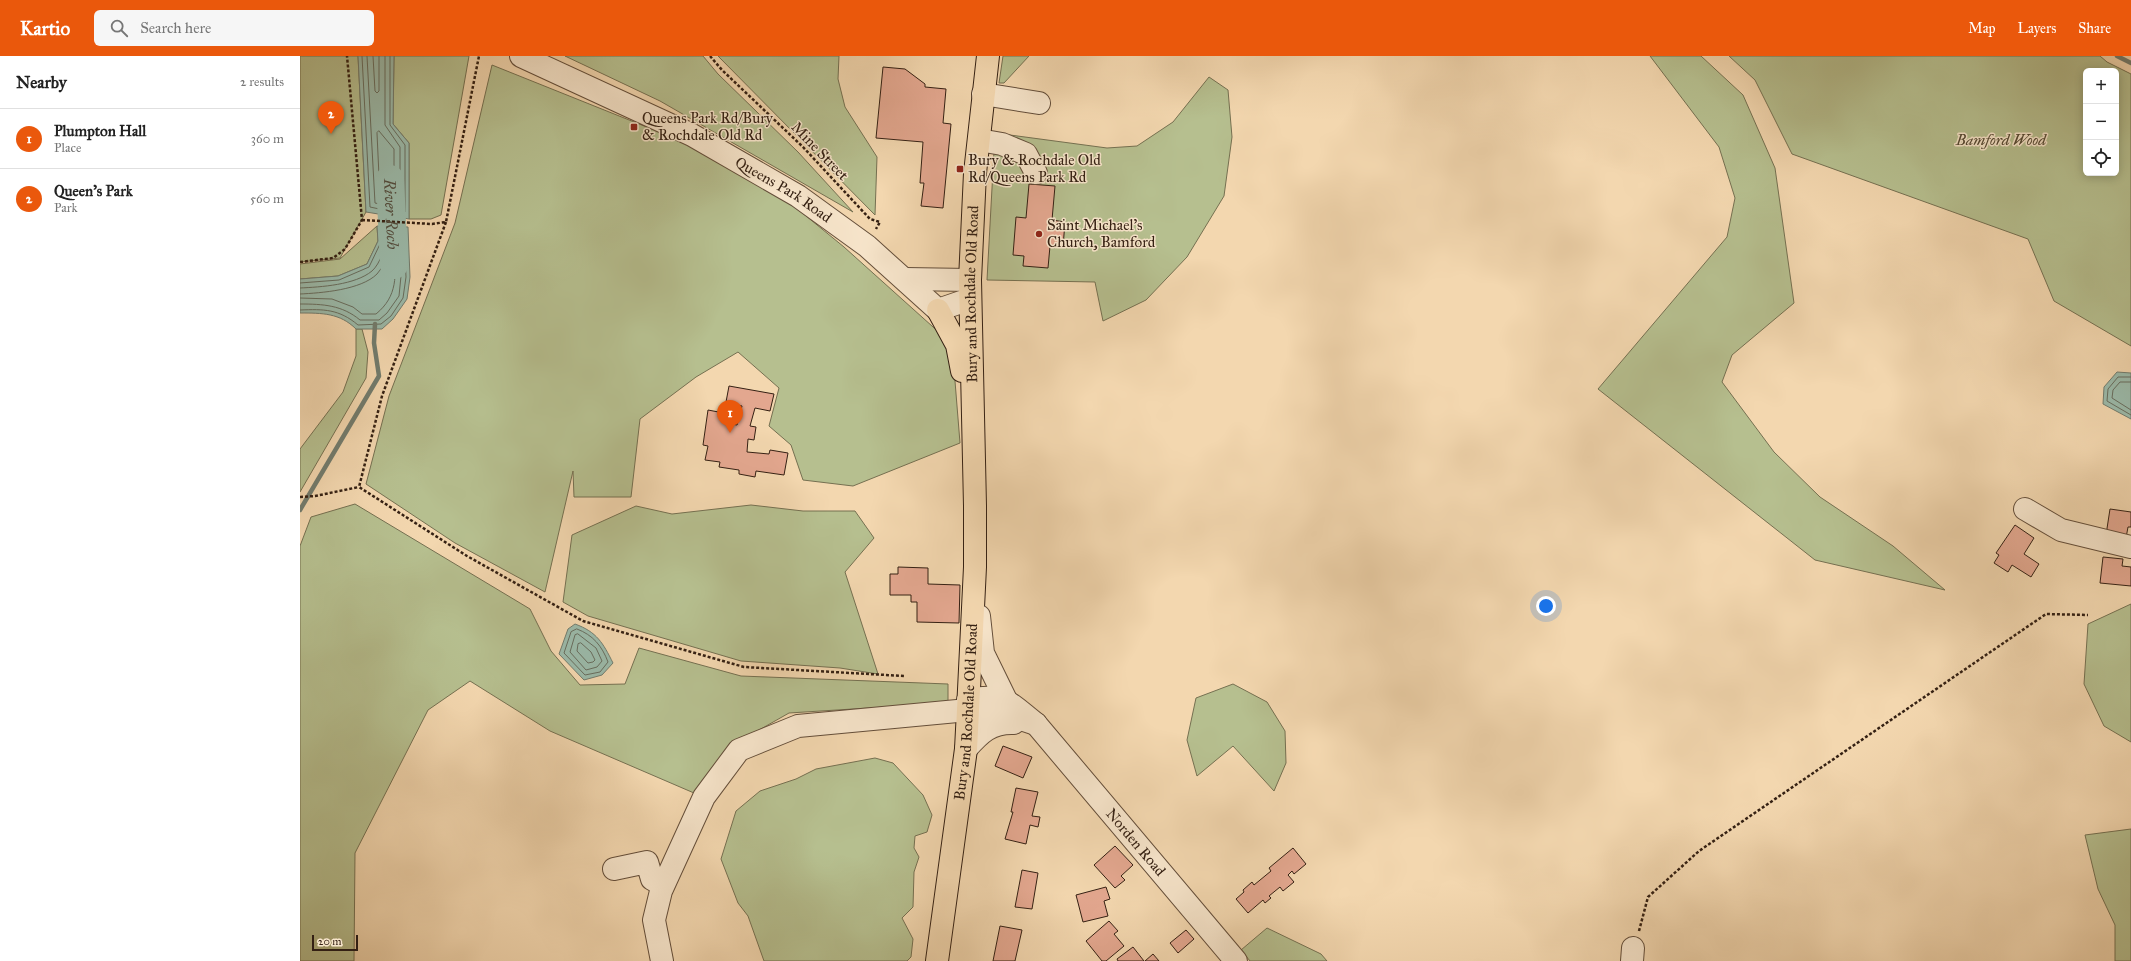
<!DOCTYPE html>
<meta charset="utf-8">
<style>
body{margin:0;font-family:"IM FELL Great Primer",serif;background:#f6f6f6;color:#222}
.controls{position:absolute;right:12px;top:12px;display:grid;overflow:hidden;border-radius:6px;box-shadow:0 2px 10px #0003}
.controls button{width:36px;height:36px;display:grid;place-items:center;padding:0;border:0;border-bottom:1px solid #e0e0e0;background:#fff;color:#222;font:20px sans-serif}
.scale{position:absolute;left:12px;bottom:10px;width:46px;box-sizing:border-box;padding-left:4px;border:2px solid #342013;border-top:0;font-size:11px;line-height:14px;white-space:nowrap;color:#342013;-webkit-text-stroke:3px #f7e5cb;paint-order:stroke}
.you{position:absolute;left:1246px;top:550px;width:14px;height:14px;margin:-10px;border:3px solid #fff;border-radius:50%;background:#1a73e8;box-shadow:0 0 0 6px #1a73e833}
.badge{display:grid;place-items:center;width:26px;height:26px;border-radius:50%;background:#ea580c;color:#fff;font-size:13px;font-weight:700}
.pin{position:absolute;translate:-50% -33px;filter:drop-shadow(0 1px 2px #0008)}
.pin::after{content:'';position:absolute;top:21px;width:14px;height:12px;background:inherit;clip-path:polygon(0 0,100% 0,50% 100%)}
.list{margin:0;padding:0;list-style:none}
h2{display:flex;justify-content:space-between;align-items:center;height:52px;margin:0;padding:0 16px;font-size:17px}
h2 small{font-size:13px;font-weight:400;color:#767676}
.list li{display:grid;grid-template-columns:26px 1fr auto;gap:12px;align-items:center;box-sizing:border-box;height:60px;padding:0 16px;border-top:1px solid #e0e0e0}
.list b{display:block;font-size:15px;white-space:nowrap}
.list p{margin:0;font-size:13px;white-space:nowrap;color:#767676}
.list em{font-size:13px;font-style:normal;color:#767676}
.icon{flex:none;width:22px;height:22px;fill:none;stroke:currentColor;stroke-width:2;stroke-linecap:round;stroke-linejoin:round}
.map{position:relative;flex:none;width:1831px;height:905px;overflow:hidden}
header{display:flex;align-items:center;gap:24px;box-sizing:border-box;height:56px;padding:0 20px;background:#ea580c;color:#fff}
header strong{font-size:19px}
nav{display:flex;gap:22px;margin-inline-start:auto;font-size:14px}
.search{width:280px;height:36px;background:#f6f6f6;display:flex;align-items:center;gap:10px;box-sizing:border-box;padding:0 14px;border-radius:6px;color:#767676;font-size:15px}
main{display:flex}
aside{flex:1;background:#fff}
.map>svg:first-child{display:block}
.green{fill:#b6bf8f;stroke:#757051;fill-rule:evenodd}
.water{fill:#9bbaaa;stroke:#727c6e}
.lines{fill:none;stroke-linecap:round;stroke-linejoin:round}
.shore{stroke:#686d5e;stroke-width:1}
.stream{stroke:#727c6e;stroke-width:4.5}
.river{stroke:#9bbaaa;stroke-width:28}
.building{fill:#e3a78f;stroke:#342013}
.minor-casing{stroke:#644e3a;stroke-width:24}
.major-casing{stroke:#342013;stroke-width:24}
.path{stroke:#342013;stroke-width:2.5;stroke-dasharray:3 2;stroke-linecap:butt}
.minor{stroke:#f7e5cb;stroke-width:22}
.major{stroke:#f3d7af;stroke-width:22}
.poi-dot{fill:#8f2418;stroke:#f7e5cb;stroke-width:1.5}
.labels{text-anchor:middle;stroke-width:3;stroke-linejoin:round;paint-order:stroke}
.poi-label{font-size:15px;fill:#342013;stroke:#f7e5cb;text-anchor:start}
.park-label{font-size:15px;font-style:italic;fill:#544832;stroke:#f7e5cb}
.street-label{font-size:15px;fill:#342013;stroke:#f7e5cb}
.water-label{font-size:16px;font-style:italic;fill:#534e40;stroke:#f7e5cb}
</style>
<header>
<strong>Kartio</strong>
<div class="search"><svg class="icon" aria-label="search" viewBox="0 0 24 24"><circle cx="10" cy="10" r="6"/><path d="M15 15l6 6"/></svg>Search here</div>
<nav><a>Map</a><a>Layers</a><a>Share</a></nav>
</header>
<main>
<aside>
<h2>Nearby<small>2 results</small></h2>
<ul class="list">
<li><span class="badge">1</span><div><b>Plumpton Hall</b><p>Place</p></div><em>360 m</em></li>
<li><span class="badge">2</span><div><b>Queen's Park</b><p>Park</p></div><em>560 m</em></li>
</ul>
</aside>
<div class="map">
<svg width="1831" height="905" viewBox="0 0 1831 905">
<rect width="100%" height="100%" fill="#f3d7af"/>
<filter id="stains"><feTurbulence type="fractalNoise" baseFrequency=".005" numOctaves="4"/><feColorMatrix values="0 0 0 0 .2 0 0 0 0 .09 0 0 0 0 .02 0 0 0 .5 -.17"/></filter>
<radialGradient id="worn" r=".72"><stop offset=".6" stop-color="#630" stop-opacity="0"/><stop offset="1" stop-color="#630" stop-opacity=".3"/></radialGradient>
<!-- green -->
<path class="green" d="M 0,0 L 58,0 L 66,156 L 40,202 L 0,206 Z
M 94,0 L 169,0 L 141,159 L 131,163 L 109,163 L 109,87 L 93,68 Z
M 265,0 L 403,0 L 418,18 L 498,96 L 553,156 L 360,45 Z
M 418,0 L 539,0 L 538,23 L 545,51 L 577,101 L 575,159 Z
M 703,0 L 729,0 L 704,27 L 699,27 Z
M 1350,0 L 1401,0 L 1443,39 L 1475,112 L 1494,247 L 1432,299 L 1422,326 L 1474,396 L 1520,441 L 1593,490 L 1645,534 L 1515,504 L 1298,333 L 1427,181 L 1435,142 L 1419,91 Z
M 1429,0 L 1800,0 L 1807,6 L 1831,18 L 1831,290 L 1754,245 L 1728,183 L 1492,98 L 1455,24 ZM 1786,15 L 1816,15 L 1816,117 L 1786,117 Z
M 192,9 L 384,86 L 489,146 L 544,191 L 652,288 L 660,387 L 553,430 L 503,424 L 491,389 L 469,370 L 479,332 L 438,296 L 396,321 L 340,363 L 331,441 L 274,441 L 273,415 L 245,536 L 155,487 L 66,428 L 89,340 L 155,167 Z
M 909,21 L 928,34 L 932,81 L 924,140 L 887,201 L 846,244 L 803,265 L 795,226 L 687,224 L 695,77 L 807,92 L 837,90 L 873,66 Z
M 77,170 L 78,185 L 67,208 L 38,220 L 0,223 L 0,208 L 40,203 Z
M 56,273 L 62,273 L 68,296 L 66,322 L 0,436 L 0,393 L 43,336 L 56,300 Z
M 55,448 L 230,553 L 251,595 L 280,629 L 325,628 L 339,592 L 441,620 L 648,628 L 648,647 L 489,657 L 431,690 L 394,737 L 250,675 L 170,625 L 128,654 L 55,797 L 54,905 L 0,905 L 0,490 L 11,461 Z
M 451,449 L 503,455 L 555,455 L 574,482 L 545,516 L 578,618 L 540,612 L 441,605 L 288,560 L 263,546 L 272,479 L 336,450 L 372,458 Z
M 1831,548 L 1831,686 L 1804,670 L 1784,628 L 1788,568 Z
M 933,628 L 967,646 L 985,675 L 986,707 L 974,735 L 933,690 L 897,720 L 887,684 L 896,642 Z
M 575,702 L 593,707 L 623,739 L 632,759 L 627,776 L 615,780 L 614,792 L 619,801 L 614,816 L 613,851 L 602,862 L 613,883 L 611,901 L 607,905 L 464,905 L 448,860 L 438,847 L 421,803 L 436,755 L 460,735 L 496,723 L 516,713 Z
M 1831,773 L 1831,905 L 1815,905 L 1815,869 L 1798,833 L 1785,779 Z
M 967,872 L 1021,898 L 1027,905 L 950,905 L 941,894 Z"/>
<!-- water -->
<path class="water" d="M 58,0 L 94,0 L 93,68 L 109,87 L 109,163 L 66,156 Z
M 77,170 L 108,171 L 110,221 L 107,243 L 93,263 L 82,273 L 56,273 C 40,257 22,257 0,257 L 0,223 L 38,220 L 67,208 L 78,185 Z
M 1817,316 L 1831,317 L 1831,363 L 1803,348 L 1804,331 Z
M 275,568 C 297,576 303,587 313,607 L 302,619 L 284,624 L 259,598 L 268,573 Z"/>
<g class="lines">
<!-- shore -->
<path class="shore" d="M 62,0 L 70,151 L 103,158 L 105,156 L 105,89 L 90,69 L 90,0
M 67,0 L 75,147 L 98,152 L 100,150 L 100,91 L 85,69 L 85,0
M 73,0 L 75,35 L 77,37 L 79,35 L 79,0
M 79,75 L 94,93 L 94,143 L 92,145 L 80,142 L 77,77 Z
M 0,227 L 39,224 L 69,211 L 81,186 L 82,175 L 104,176 L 106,221 L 103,242 L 91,260 L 81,268 L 58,269 C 39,253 24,253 0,254
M 0,232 C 21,231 55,229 72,215 C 80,208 86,190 87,180 L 99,181 L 101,220 L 99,240 L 87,257 L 79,264 L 60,264 C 42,249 23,248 0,248
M 0,238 C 21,237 61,234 77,218 C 83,212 86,201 90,194 L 94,194 C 96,219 98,240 76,258 L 62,258 L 53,251 L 32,243 L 0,242
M 1831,321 L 1818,321 L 1808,333 L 1807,345 L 1831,359
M 1831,326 L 1820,326 L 1813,334 L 1812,342 L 1831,354
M 277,573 C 293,579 302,590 308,606 L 300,616 L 285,619 L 264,597 L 271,576 Z
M 278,578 L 296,592 L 302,605 L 297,611 L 286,614 L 270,596 L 275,579 Z
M 281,587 L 291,596 L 295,604 L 293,606 L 288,607 L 277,595 L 278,588 Z"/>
<!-- stream -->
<path class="stream" d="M 1817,0 L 1831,7
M 0,454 L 79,320 L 74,287 L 75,268"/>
<!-- river -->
<path class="river" id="s1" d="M 90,123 L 94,209"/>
</g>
<!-- building -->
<path class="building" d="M 583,11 L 605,13 L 625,28 L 625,31 L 646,33 L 643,67 L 651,68 L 643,152 L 621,150 L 624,127 L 620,127 L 623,86 L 576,82 Z
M 729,128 L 755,130 L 752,164 L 765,166 L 763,191 L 750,190 L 748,212 L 723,210 L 724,200 L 713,199 L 716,161 L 726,162 Z
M 429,330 L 474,338 L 470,355 L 455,352 L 450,370 L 456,371 L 454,384 L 448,383 L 447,396 L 469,398 L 470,394 L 488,397 L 484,419 L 456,415 L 455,421 L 439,418 L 439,414 L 419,411 L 420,406 L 405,404 L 408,390 L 403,389 L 408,354 L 429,358 L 427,367 L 437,369 L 442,350 L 426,346 Z
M 1810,453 L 1831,456 L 1831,471 L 1828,471 L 1826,482 L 1806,479 Z
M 1715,469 L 1734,482 L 1724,498 L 1739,508 L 1731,521 L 1712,509 L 1708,516 L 1694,507 L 1699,499 L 1696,497 Z
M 1803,501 L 1823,503 L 1822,510 L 1831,511 L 1831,530 L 1800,527 Z
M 598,511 L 628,512 L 628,528 L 660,529 L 659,567 L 617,566 L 617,546 L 611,546 L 611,539 L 590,539 L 590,518 L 598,518 Z
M 703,690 L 732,701 L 723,722 L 695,710 Z
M 716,732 L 738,736 L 732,760 L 740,761 L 738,771 L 730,769 L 726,788 L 705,783 L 713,756 L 711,756 Z
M 815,790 L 833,809 L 821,820 L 825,824 L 815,832 L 794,809 Z
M 993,792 L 1006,808 L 994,818 L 992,815 L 988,819 L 994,826 L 983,835 L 980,831 L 969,840 L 971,842 L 965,847 L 963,844 L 948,857 L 936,843 L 944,836 L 943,834 L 952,826 L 954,829 L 971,815 L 969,812 Z
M 722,814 L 738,817 L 732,853 L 715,851 Z
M 806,831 L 810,843 L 804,845 L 808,860 L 783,866 L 776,839 Z
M 809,865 L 818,875 L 814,878 L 824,890 L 806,905 L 802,905 L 786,885 Z
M 700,870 L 722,874 L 715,905 L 693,905 Z
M 886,874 L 894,883 L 878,897 L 870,887 Z
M 833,891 L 844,905 L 818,905 L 817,903 Z
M 853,898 L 859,905 L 845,905 Z"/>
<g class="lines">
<defs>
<g id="minor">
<path id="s2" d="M 221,0 L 392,79 L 498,140 L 567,190 L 638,254 L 670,243"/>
<path d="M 683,38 L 739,47"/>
<path d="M 679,84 L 702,88 L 726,98 L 736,117"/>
<path d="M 605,223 L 670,224"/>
<path d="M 1725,453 L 1761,474 L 1831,491"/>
<path d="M 679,560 L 683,597 L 706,644"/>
<path id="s3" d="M 668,644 C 705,637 708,646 736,668 L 936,905"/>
<path d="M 666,693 C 680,677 691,666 714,667"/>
<path d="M 314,813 L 347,806 L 352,823 L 363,829"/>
<path d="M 362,905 L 354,864 L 361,835 L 404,741 L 439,694 L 498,670 L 668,654 L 712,660 L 736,668"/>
<path d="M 1332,905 L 1333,892"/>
</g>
<g id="major">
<path d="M 638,254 L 657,289 L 662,315"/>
<path id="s4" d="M 637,905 L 666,693 L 668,654 L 675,511 L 675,450 L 670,224 L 675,117 L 688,0"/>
</g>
</defs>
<!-- minor casing -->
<use href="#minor" class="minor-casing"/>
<!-- major casing -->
<use href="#major" class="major-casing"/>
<!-- path -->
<path class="path" d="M 410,0 L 422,14 L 503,91 L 570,163 L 580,166 L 576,173
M 62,164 L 132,168 L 146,166 L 179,0
M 146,166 L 82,340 L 59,431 L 167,500 L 283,565 L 444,611 L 604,620
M 0,206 L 33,202 L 45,193 L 62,164 L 47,0
M 0,441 L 15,440 L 59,431
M 1339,875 L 1348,841 L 1399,795 L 1746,558 L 1788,559"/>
<!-- minor -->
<use href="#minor" class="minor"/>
<!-- major -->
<use href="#major" class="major"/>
</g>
<!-- markers -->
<g class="poi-dot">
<rect x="330" y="67" width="8" height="8" rx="2"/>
<rect x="656" y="109" width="8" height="8" rx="2"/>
<circle cx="739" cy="178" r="4"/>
</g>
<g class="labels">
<!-- poi labels -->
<g class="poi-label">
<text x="342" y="67">Queens Park Rd/Bury<tspan x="342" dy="17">&amp; Rochdale Old Rd</tspan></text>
<text x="668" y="109">Bury &amp; Rochdale Old<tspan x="668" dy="17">Rd/Queens Park Rd</tspan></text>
<text x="747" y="174">Saint Michael's<tspan x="747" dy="17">Church, Bamford</tspan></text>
</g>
<!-- park labels -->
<g class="park-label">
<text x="1701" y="89">Bamford Wood</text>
</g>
<!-- street labels -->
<g class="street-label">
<text transform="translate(520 95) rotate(46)" y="5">Mine Street</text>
<text dy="5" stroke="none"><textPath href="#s2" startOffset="295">Queens Park Road</textPath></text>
<text dy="5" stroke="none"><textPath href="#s4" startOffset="669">Bury and Rochdale Old Road</textPath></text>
<text dy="5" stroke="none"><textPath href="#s4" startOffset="251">Bury and Rochdale Old Road</textPath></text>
<text dy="5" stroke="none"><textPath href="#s3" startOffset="231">Norden Road</textPath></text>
</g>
<!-- water labels -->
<g class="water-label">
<text dy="6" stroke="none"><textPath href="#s1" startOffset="35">River Roch</textPath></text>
</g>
</g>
<rect width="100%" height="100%" filter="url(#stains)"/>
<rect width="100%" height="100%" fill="url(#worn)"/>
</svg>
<div class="controls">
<button>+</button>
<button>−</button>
<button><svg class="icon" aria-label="locate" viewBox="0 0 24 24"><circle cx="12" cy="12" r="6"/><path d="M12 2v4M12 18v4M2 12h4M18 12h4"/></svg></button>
</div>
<div class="scale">20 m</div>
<div class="you"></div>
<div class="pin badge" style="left:430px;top:377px">1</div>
<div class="pin badge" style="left:31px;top:78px">2</div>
</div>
</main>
